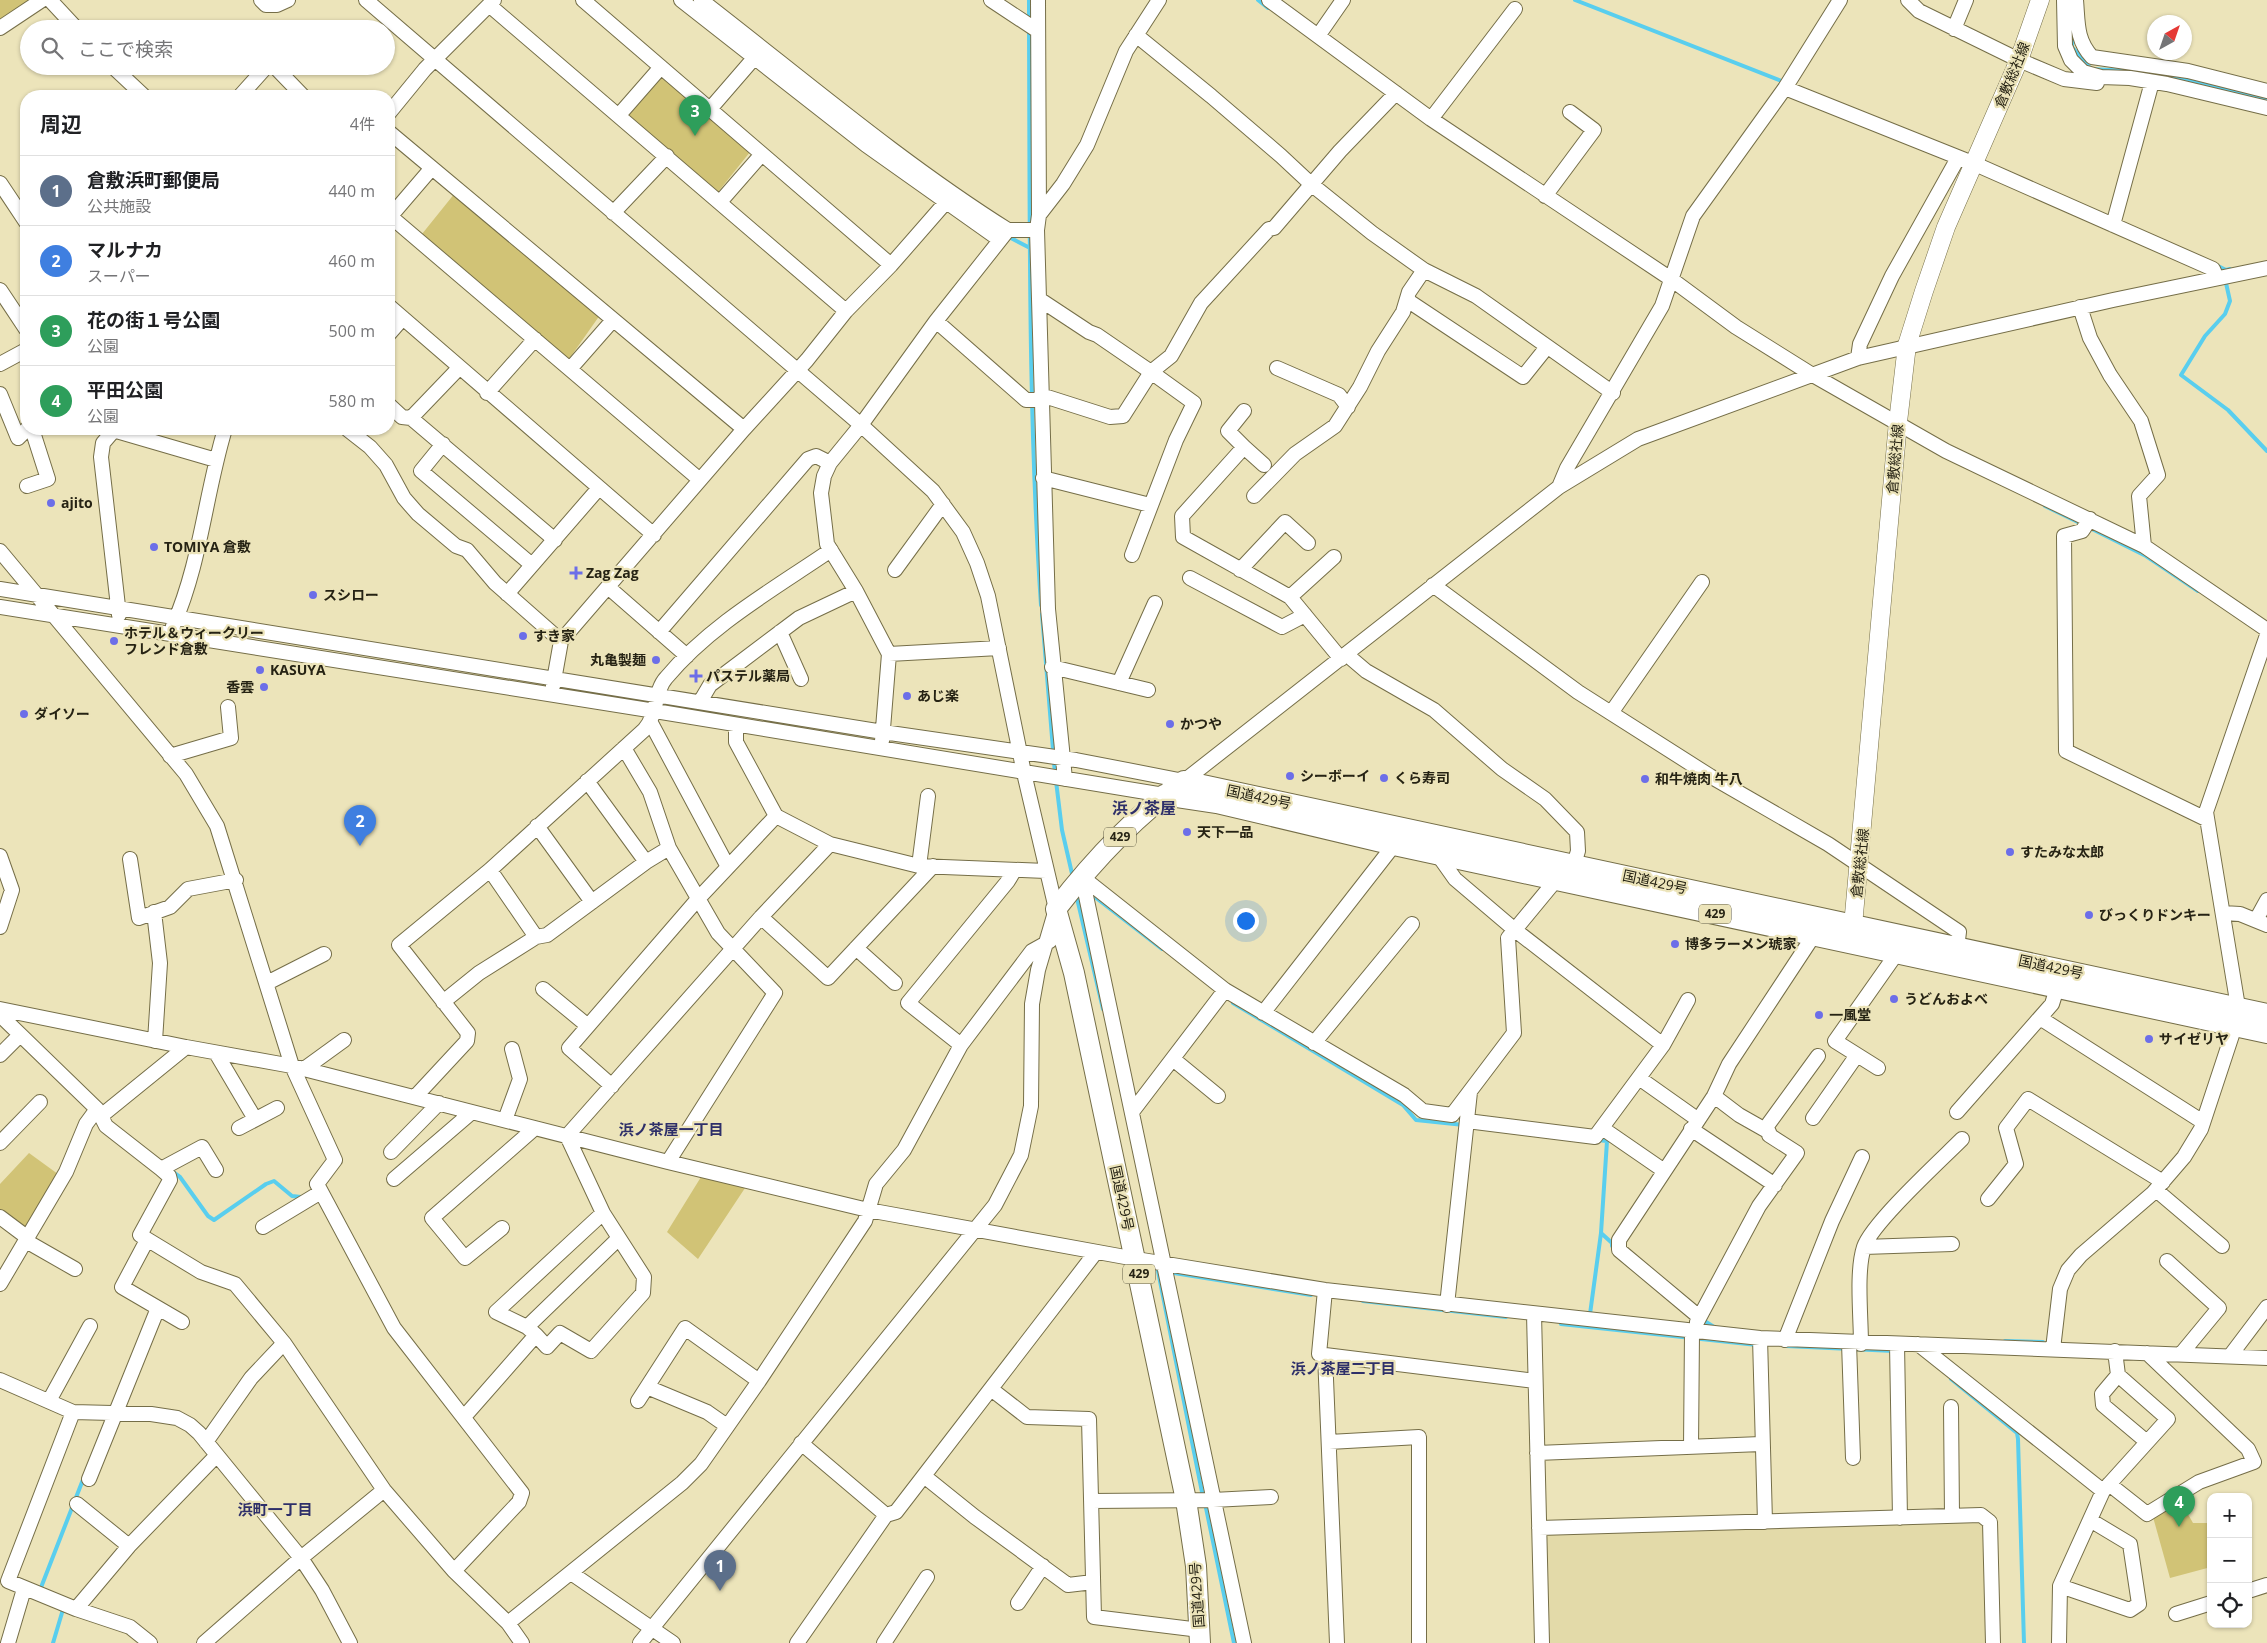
<!DOCTYPE html>
<html lang="ja">
<meta charset="utf-8">
<style>
body{margin:0;font-family:"Open Sans","Noto Sans JP",sans-serif;background:#f6f6f6;color:#202124}
.controls{position:absolute;right:15px;bottom:15px;display:grid;overflow:hidden;border-radius:10px;box-shadow:0 1px 4px #0004}
.controls button{width:45px;height:45px;display:grid;place-items:center;padding:0;border:0;border-bottom:1px solid #e0e0e0;background:#fff;color:#202124;font:25px sans-serif}
.compass{position:absolute;left:2147px;top:15px;width:45px;height:45px;border-radius:50%;background:#fff;box-shadow:0 1px 4px #0004;rotate:40deg}
.you{position:absolute;left:1245px;top:920px;width:18px;height:18px;margin:-12px;border:4px solid #fff;border-radius:50%;background:#1a73e8;box-shadow:0 0 0 8px #1a73e833}
.badge{display:grid;place-items:center;width:32px;height:32px;border-radius:50%;background:#ea580c;color:#fff;font-size:16px;font-weight:700}
.pin{position:absolute;translate:-50% -41px;filter:drop-shadow(0 1px 2px #0008)}
.pin::after{content:'';position:absolute;top:26px;width:18px;height:15px;background:inherit;clip-path:polygon(0 0,100% 0,50% 100%)}
.list{margin:0;padding:0;list-style:none}
h2{display:flex;justify-content:space-between;align-items:center;height:65px;margin:0;padding:0 20px;font-size:21px}
h2 small{font-size:16px;font-weight:400;color:#757577}
.list li{display:grid;grid-template-columns:32px 1fr auto;gap:15px;align-items:center;box-sizing:border-box;height:70px;padding:0 20px;border-top:1px solid #e0e0e0}
.list b{display:block;font-size:19px;white-space:nowrap}
.list p{margin:0;font-size:16px;white-space:nowrap;color:#757577}
.list em{font-size:16px;font-style:normal;color:#757577}
.icon{flex:none;width:28px;height:28px;fill:none;stroke:currentColor;stroke-width:2;stroke-linecap:round;stroke-linejoin:round}
.map{position:relative;flex:none;width:2267px;height:1643px;overflow:hidden}
.search{position:absolute;background:#fff;box-shadow:0 1px 4px #0004;left:20px;top:20px;width:375px;height:55px;display:flex;align-items:center;gap:12px;box-sizing:border-box;padding:0 18px;border-radius:28px;color:#757577;font-size:19px}
.panel{position:absolute;background:#fff;box-shadow:0 1px 4px #0004;left:20px;top:90px;width:375px;height:345px;border-radius:20px}
.map>svg:first-child{display:block}
.built{fill:#e3daa9}
.green{fill:#d1c376}
.lines{fill:none;stroke-linecap:round;stroke-linejoin:round}
.stream{stroke:#59ceee;stroke-width:4}
.minor-casing{stroke:#756e48;stroke-width:16}
.major-casing{stroke:#756e48;stroke-width:19}
.highway-casing{stroke:#756e48;stroke-width:22}
.minor{stroke:#fff;stroke-width:14}
.major{stroke:#fff;stroke-width:18}
.highway{stroke:#fff;stroke-width:20}
.poi-dot{fill:#6c6ee8;stroke:#ece4ba;stroke-width:2}
.labels{text-anchor:middle;stroke-width:4.5;stroke-linejoin:round;paint-order:stroke}
.shield{fill:#ece4ba;stroke:#615d46;stroke-width:1}
.shield-label{font-size:12px;font-weight:bold;fill:#262314}
.street-label{font-size:14px;fill:#262314;stroke:#ece4ba}
.poi-label{font-size:14px;font-weight:bold;fill:#262314;stroke:#ece4ba;text-anchor:start}
.neighbourhood-label{font-size:15px;font-weight:bold;fill:#2e2f69;stroke:#ece4ba}
.quarter-label{font-size:16px;font-weight:bold;fill:#2e2f69;stroke:#ece4ba}
</style>
<div class="map">
<svg width="2267" height="1643" viewBox="0 0 2267 1643">
<rect width="100%" height="100%" fill="#ece4ba"/>
<!-- built -->
<path class="built" d="M 1981,1520 L 1986,1525 L 1989,1643 L 1547,1643 L 1544,1540 L 1550,1534 Z"/>
<!-- green -->
<path class="green" d="M 0,0 L 32,0 L 0,22 Z
M 660,74 L 750,152 L 718,192 L 626,114 Z
M 455,193 L 600,315 L 569,359 L 422,234 Z
M 29,1153 L 62,1177 L 28,1233 L 0,1211 L 0,1184 Z
M 701,1177 L 745,1188 L 698,1259 L 667,1232 Z
M 2181,1502 L 2193,1523 L 2209,1523 L 2211,1567 L 2170,1578 L 2153,1517 Z"/>
<g class="lines">
<!-- stream -->
<path class="stream" d="M 1029,0 L 1029,20
M 1258,0 L 1268,8
M 1575,0 L 1784,82
M 2072,27 L 2072,47 L 2091,69 L 2148,72
M 1029,30 C 1030,222 1028,413 1041,605
M 2165,74 L 2267,100
M 1007,236 L 1030,248
M 2216,265 L 2226,270 L 2230,269
M 2226,283 L 2230,301 L 2225,314 L 2205,336 L 2181,375 L 2228,410 L 2267,451
M 2045,506 L 2082,524
M 2088,527 L 2146,556 L 2198,591
M 1042,614 L 1055,774
M 1056,781 L 1062,830 L 1073,878
M 1076,894 L 1103,1009
M 1091,894 L 1162,949
M 1233,1003 L 1403,1105 L 1416,1120 L 1464,1125
M 1597,1140 L 1607,1141 L 1601,1233 L 1612,1243 L 1612,1246
M 173,1172 L 180,1177 L 208,1216 L 214,1220 L 266,1184 L 274,1181 L 292,1196 L 301,1197
M 1158,1271 L 1203,1497
M 1174,1273 L 1311,1295
M 1363,1301 L 1506,1317
M 1590,1314 L 1601,1233
M 1703,1320 L 1714,1327
M 1561,1324 L 1757,1345
M 2005,1341 L 2043,1342
M 1786,1346 L 1894,1351
M 1951,1379 L 2017,1433 L 2018,1439 L 2024,1643
M 1205,1503 L 1234,1643
M 40,1590 L 84,1477
M 53,1643 L 64,1606"/>
<defs>
<path id="minor" d="M 50,0 L 77,29
M 261,0 L 266,5 L 277,5 L 288,0
M 366,0 L 861,425 L 933,491 L 963,532 L 977,563 L 988,596 L 1024,773 L 1056,909 L 1038,970 L 1032,1004 L 1031,1106 L 1021,1155 L 995,1205 L 640,1643
M 583,0 L 891,265
M 681,0 L 866,145 L 1000,240
M 701,0 C 802,78 900,162 1008,230
M 991,0 L 1038,31
M 1038,0 L 1039,215 L 1037,230 L 1048,609 L 1065,779
M 1269,0 L 1431,119 L 1671,279 L 1736,327 L 1811,374 L 1946,451 L 2144,546 L 2267,630
M 1908,0 L 1919,11 L 2019,60 L 2064,79 L 2097,83
M 2064,0 L 2065,46 L 2071,60 L 2083,72 L 2101,77 L 2130,78 L 2167,84 L 2267,108
M 2076,0 C 2078,22 2076,40 2092,57 L 2188,71 L 2267,91
M 489,5 L 846,311
M 0,28 L 42,0
M 1954,29 L 1966,0
M 1136,35 L 1211,96 L 1281,156 L 1311,184 L 1372,233 L 1424,270 L 1476,296 L 1613,393
M 1318,36 L 1343,0
M 112,66 L 144,96
M 274,66 L 303,96
M 1785,88 L 1975,164 L 2213,269 L 2217,278
M 240,96 L 267,66
M 710,109 L 755,57
M 389,113 L 425,69 L 494,0
M 619,115 L 661,67
M 1431,119 L 1515,9
M 389,132 L 744,429
M 0,183 L 26,222
M 1545,196 L 1594,130 L 1570,112
M 720,202 L 762,154
M 613,213 L 667,156
M 1039,215 L 1063,184 L 1087,145 L 1126,51 L 1159,0
M 390,216 L 700,480
M 389,218 L 431,169
M 2113,225 L 2152,82
M 0,290 L 26,329
M 1039,299 L 1089,332 L 1097,335 L 1151,372 L 1171,356 L 1201,303 L 1269,229 L 1274,228 L 1340,151 L 1396,93
M 1407,300 L 1523,377 L 1547,347
M 389,306 L 654,535
M 2080,307 L 2090,338 L 2110,375 L 2141,421 L 2158,475 L 2139,496 L 2144,546
M 936,321 L 1026,400 L 1041,400
M 389,334 L 403,318
M 1858,358 L 1860,344 L 1892,276 L 1958,158
M 0,364 L 26,350
M 459,368 L 411,418 L 555,540
M 1277,368 L 1339,395 L 1348,407
M 570,369 L 613,320
M 487,393 L 535,339
M 0,394 L 18,438 L 27,429
M 1041,395 L 1110,417 L 1123,416 L 1151,372 L 1194,403 L 1176,440 L 1132,555
M 389,405 L 402,417 L 411,418
M 115,429 L 103,443 L 101,457 L 119,615
M 347,429 L 370,447 L 386,465 L 404,498 L 418,514 L 456,546 L 467,550 L 495,583 L 561,641
M 113,430 L 216,460
M 443,444 L 421,471 L 532,565
M 1244,447 L 1228,431 L 1244,411
M 1264,465 L 1244,447 L 1182,516 L 1183,537 L 1290,597 L 1341,659
M 1043,478 L 1150,505
M 27,486 L 48,479 L 32,429
M 1559,487 L 1567,468 L 1662,306 L 1693,216 L 1785,88 L 1840,0
M 1254,496 L 1295,454 L 1335,426 L 1360,387 L 1378,351 L 1403,312 L 1409,292 L 1424,270
M 2090,519 L 2082,531 L 2064,536 L 2066,751 L 2206,819
M 0,551 L 186,774 L 217,826 L 292,1066 L 335,1160 L 317,1184 L 394,1328 L 522,1493 L 519,1502 L 454,1571
M 895,570 L 943,504
M 1240,570 L 1285,522 L 1308,543
M 1190,578 L 1282,627 L 1305,615
M 1433,585 L 1578,692 L 1710,776 L 1828,844 L 1959,932 L 1956,956
M 608,587 L 687,656
M 0,589 L 883,732 L 1076,760 L 1184,781 L 1559,487 L 1638,439 L 1858,358 L 2113,300 L 2267,268
M 507,594 L 599,488
M 1290,597 L 1334,557
M 0,607 L 655,711 L 1164,795
M 173,626 C 201,562 205,495 225,429
M 659,632 L 808,459 L 816,456 L 830,463
M 780,632 L 801,679
M 889,654 L 999,648
M 1052,667 L 1148,690
M 1119,683 L 1155,603
M 553,686 L 561,641 L 744,429 L 807,360 L 846,311 L 891,265 L 946,202
M 700,702 L 710,685 L 799,618 L 856,591
M 1611,713 L 1702,582
M 651,723 L 728,867
M 736,725 L 736,742 L 776,816 L 830,844 L 919,866 L 1046,871
M 882,741 L 889,654 L 856,591 L 827,544 L 821,493 L 824,476 L 830,463 L 861,425 L 936,321 L 1008,230 L 1037,230
M 624,748 L 650,792 L 669,848 L 718,933 L 775,993 L 668,1162
M 170,756 L 231,738 L 228,707
M 587,781 L 646,862
M 537,826 L 592,902
M 1438,855 L 1455,879 L 1515,930 L 1663,1045
M 0,856 L 12,890 L 0,927
M 130,859 L 139,918 L 170,907 L 188,889 L 236,880
M 919,866 L 928,796
M 490,870 L 536,937 L 547,935 L 646,862 L 669,848
M 1082,877 L 1225,990 L 1404,1095 L 1423,1111 L 1452,1115 L 1514,1033 L 1508,938 L 1556,880 L 1574,864 L 1578,851 L 1577,832 L 1545,799 L 1502,769 L 1434,710 L 1366,671 L 1346,654
M 1082,877 L 1244,1643
M 154,912 L 160,963 L 155,1041
M 2223,913 L 2240,914 L 2267,925
M 761,917 L 828,978 L 933,866
M 2256,920 L 2267,900
M 856,948 L 895,983
M 267,983 L 324,954
M 543,989 L 588,1026
M 443,1002 L 479,973 L 536,937
M 0,1009 L 186,1047 L 292,1066 L 668,1162 L 868,1210 L 1136,1259 L 1325,1290 L 1760,1338 L 2267,1358
M 1263,1013 L 1394,845
M 0,1015 L 97,1109 L 101,1116 L 186,1047
M 2040,1018 L 2203,1122
M 1314,1043 L 1412,924
M 961,1045 L 908,1003 L 1008,881 L 1014,871
M 216,1053 L 255,1119
M 0,1055 L 20,1035
M 1173,1059 L 1218,1096
M 1878,1068 L 1835,1041 L 1897,953
M 304,1069 L 344,1040
M 1639,1078 L 1697,1119
M 612,1086 L 569,1048 L 697,900 L 776,816
M 1714,1096 L 1739,1115 L 1769,1132
M 415,1097 L 467,1041 L 468,1033 L 399,945 L 490,870 L 644,730 C 658,715 654,691 666,678 C 710,625 774,589 831,550
M 1132,1112 L 1225,990
M 1957,1112 L 2052,1004 L 2057,988
M 101,1116 L 106,1126 L 161,1169 L 202,1147 L 216,1170
M 1813,1118 L 1857,1055
M 505,1120 L 520,1079 L 512,1049
M 1467,1121 L 1595,1137 L 1663,1045 L 1688,1000
M 239,1128 L 277,1108
M 1602,1128 L 1663,1170
M 1691,1129 L 1775,1185
M 0,1143 L 40,1102
M 391,1152 L 439,1103
M 161,1169 L 169,1176 L 170,1180 L 140,1235 L 201,1272 L 235,1284 L 284,1343 L 384,1490 L 454,1571 L 508,1623 L 522,1643
M 394,1179 L 472,1112
M 2156,1190 L 2222,1246
M 1988,1199 L 2016,1164 L 2006,1128 L 2028,1099 L 2163,1182
M 0,1217 L 28,1238
M 263,1227 L 321,1192
M 502,1228 L 465,1258 L 432,1218 L 535,1128
M 147,1240 L 122,1287 L 182,1322
M 26,1241 L 75,1269
M 1864,1247 L 1952,1244
M 2167,1261 L 2219,1308 L 2181,1354
M 0,1284 L 66,1172 L 86,1124 L 97,1109
M 1325,1290 L 1319,1354 L 1325,1355 L 1337,1643
M 1447,1305 L 1470,1092
M 1534,1314 L 1542,1643
M 1698,1316 L 1619,1250 L 1619,1240 L 1714,1096 L 1729,1064 L 1814,935
M 1697,1322 L 1759,1206 L 1797,1153 L 1769,1135 L 1767,1126 L 1818,1056
M 527,1327 L 619,1238
M 536,1335 L 547,1347 L 560,1333 L 591,1351 L 643,1293 L 644,1277 L 603,1213 L 567,1136 L 761,917 L 830,844
M 1760,1338 L 1765,1522
M 1785,1340 L 1832,1221 L 1862,1157
M 1849,1343 L 1853,1458
M 1861,1344 C 1861,1317 1856,1271 1864,1247 C 1872,1223 1941,1160 1962,1139
M 1897,1344 L 1900,1518
M 1918,1344 L 2103,1491
M 2053,1349 L 2060,1289 L 2068,1270 L 2081,1255 L 2153,1193 L 2184,1157 L 2201,1129 L 2235,1026 L 2238,1007 L 2206,812 L 2267,635
M 1325,1355 L 1535,1381
M 2230,1356 L 2267,1307
M 2118,1375 L 2102,1394 L 2103,1405 L 2147,1442
M 0,1380 L 73,1412 L 151,1414 L 177,1418 L 190,1425 L 199,1433 L 301,1558 L 322,1590 L 350,1643
M 647,1387 L 707,1412 L 727,1426
M 991,1389 L 1027,1417 L 1089,1419 L 1094,1617 L 1200,1630
M 49,1401 L 90,1326
M 638,1401 L 685,1328 L 759,1381
M 1951,1407 L 1952,1516
M 73,1412 L 8,1581 L 76,1609 L 129,1546 L 217,1455
M 464,1417 L 536,1335 L 527,1327 L 496,1312 L 603,1213
M 206,1442 L 251,1378 L 284,1343
M 1329,1442 L 1419,1437 L 1419,1643
M 801,1443 L 886,1515
M 1691,1447 L 1692,1332
M 1537,1453 L 1761,1444
M 924,1476 L 975,1517 L 1068,1585 L 1093,1582
M 89,1479 L 158,1308
M 2109,1484 L 2147,1514 L 2199,1482 L 2254,1462 L 2248,1449 L 2147,1353
M 1091,1501 L 1213,1500 L 1271,1497
M 77,1504 L 129,1546
M 1539,1528 L 1981,1515 L 1990,1522 L 1993,1643
M 571,1573 L 673,1643
M 2060,1586 L 2130,1610 L 2139,1604 L 2130,1544 L 2090,1520
M 2248,1591 L 2267,1585
M 1018,1603 L 1043,1566
M 76,1609 L 130,1627 L 150,1643
M 2176,1614 L 2211,1603
M 508,1623 L 682,1483 L 701,1464 L 759,1381 L 865,1221 L 876,1184 L 904,1150 L 961,1045 L 1032,951 L 1050,941
M 8,1643 L 24,1589
M 204,1643 L 301,1558 L 384,1490
M 797,1643 L 886,1515 L 896,1512 L 1096,1252
M 884,1643 L 927,1577
M 2059,1643 L 2060,1586 L 2103,1491 L 2168,1419 L 2118,1375 L 2115,1351"/>
<path id="major" d="M 1852,937 L 1898,422 L 1907,345 L 1924,291 L 1946,227 L 2019,60 L 2040,0"/>
<path id="highway" d="M 1164,795 L 1217,803 L 1394,845 L 2267,1033
M 1200,1643 L 1196,1566 L 1186,1500 L 1074,973 L 1056,909 C 1093,861 1135,816 1184,781 L 2267,1014"/>
</defs>
<!-- minor casing -->
<use href="#minor" class="minor-casing"/>
<!-- major casing -->
<use href="#major" class="major-casing"/>
<!-- highway casing -->
<use href="#highway" class="highway-casing"/>
<!-- minor -->
<use href="#minor" class="minor"/>
<!-- major -->
<use href="#major" class="major"/>
<!-- highway -->
<use href="#highway" class="highway"/>
</g>
<!-- markers -->
<g class="poi-dot">
<circle cx="51" cy="503" r="5"/>
<circle cx="154" cy="547" r="5"/>
<path d="M573.5 565.5h5v5h5v5h-5v5h-5v-5h-5v-5h5z"/>
<circle cx="313" cy="595" r="5"/>
<circle cx="523" cy="636" r="5"/>
<circle cx="114" cy="641" r="5"/>
<circle cx="656" cy="660" r="5"/>
<circle cx="260" cy="670" r="5"/>
<path d="M693.5 668.5h5v5h5v5h-5v5h-5v-5h-5v-5h5z"/>
<circle cx="264" cy="687" r="5"/>
<circle cx="907" cy="696" r="5"/>
<circle cx="24" cy="714" r="5"/>
<circle cx="1170" cy="724" r="5"/>
<circle cx="1290" cy="776" r="5"/>
<circle cx="1384" cy="778" r="5"/>
<circle cx="1645" cy="779" r="5"/>
<circle cx="1187" cy="832" r="5"/>
<circle cx="2010" cy="852" r="5"/>
<circle cx="2089" cy="915" r="5"/>
<circle cx="1675" cy="944" r="5"/>
<circle cx="1894" cy="999" r="5"/>
<circle cx="1819" cy="1015" r="5"/>
<circle cx="2149" cy="1039" r="5"/>
</g>
<g class="labels">
<!-- shield labels -->
<g class="shield">
<rect x="1104" y="827.5" width="32" height="19" rx="4"/>
<rect x="1699" y="904.5" width="32" height="19" rx="4"/>
<rect x="1123" y="1264.5" width="32" height="19" rx="4"/>
</g>
<g class="shield-label">
<text x="1120" y="841">429</text>
<text x="1715" y="918">429</text>
<text x="1139" y="1278">429</text>
</g>
<!-- street labels -->
<g class="street-label">
<text transform="translate(2012 75) rotate(-68)" y="5">倉敷総社線</text>
<text transform="translate(1895 459) rotate(-85)" y="5">倉敷総社線</text>
<text transform="translate(1259 797) rotate(12)" y="5">国道429号</text>
<text transform="translate(1860 863) rotate(-84)" y="5">倉敷総社線</text>
<text transform="translate(1655 882) rotate(12)" y="5">国道429号</text>
<text transform="translate(2051 967) rotate(12)" y="5">国道429号</text>
<text transform="translate(1122 1198) rotate(78)" y="5">国道429号</text>
<text transform="translate(1197 1595) rotate(-94)" y="5">国道429号</text>
</g>
<!-- poi labels -->
<g class="poi-label">
<text x="61" y="508">ajito</text>
<text x="164" y="552">TOMIYA 倉敷</text>
<text x="586" y="578">Zag Zag</text>
<text x="323" y="600">スシロー</text>
<text x="124" y="638">ホテル＆ウィークリー<tspan x="124" dy="16">フレンド倉敷</tspan></text>
<text x="533" y="641">すき家</text>
<text x="646" y="665" text-anchor="end">丸亀製麺</text>
<text x="270" y="675">KASUYA</text>
<text x="706" y="681">パステル薬局</text>
<text x="254" y="692" text-anchor="end">香雲</text>
<text x="917" y="701">あじ楽</text>
<text x="34" y="719">ダイソー</text>
<text x="1180" y="729">かつや</text>
<text x="1300" y="781">シーボーイ</text>
<text x="1394" y="783">くら寿司</text>
<text x="1655" y="784">和牛焼肉 牛八</text>
<text x="1197" y="837">天下一品</text>
<text x="2020" y="857">すたみな太郎</text>
<text x="2099" y="920">びっくりドンキー</text>
<text x="1685" y="949">博多ラーメン琥家</text>
<text x="1904" y="1004">うどんおよべ</text>
<text x="1829" y="1020">一風堂</text>
<text x="2159" y="1044">サイゼリヤ</text>
</g>
<!-- neighbourhood labels -->
<g class="neighbourhood-label">
<text x="671" y="1135">浜ノ茶屋一丁目</text>
<text x="1343" y="1374">浜ノ茶屋二丁目</text>
<text x="275" y="1515">浜町一丁目</text>
</g>
<!-- quarter labels -->
<g class="quarter-label">
<text x="1144" y="814">浜ノ茶屋</text>
</g>
</g>
</svg>
<div class="controls">
<button>+</button>
<button>−</button>
<button><svg class="icon" aria-label="locate" viewBox="0 0 24 24"><circle cx="12" cy="12" r="6"/><path d="M12 2v4M12 18v4M2 12h4M18 12h4"/></svg></button>
</div>
<svg class="compass" viewBox="-18 -18 36 36"><path d="M0-13l5 13h-10z" fill="#e53935"/><path d="M0 13l5-13h-10z" fill="#757577"/></svg>
<div class="you"></div>
<div class="pin badge" style="left:720px;top:1591px;background:#5c6f8a">1</div>
<div class="pin badge" style="left:360px;top:846px;background:#3f7fe0">2</div>
<div class="pin badge" style="left:695px;top:136px;background:#2e9e5b">3</div>
<div class="pin badge" style="left:2179px;top:1527px;background:#2e9e5b">4</div>
<div class="search"><svg class="icon" aria-label="search" viewBox="0 0 24 24"><circle cx="10" cy="10" r="6"/><path d="M15 15l6 6"/></svg>ここで検索</div>
<section class="panel">
<h2>周辺<small>4件</small></h2>
<ul class="list">
<li><span class="badge" style="background:#5c6f8a">1</span><div><b>倉敷浜町郵便局</b><p>公共施設</p></div><em>440 m</em></li>
<li><span class="badge" style="background:#3f7fe0">2</span><div><b>マルナカ</b><p>スーパー</p></div><em>460 m</em></li>
<li><span class="badge" style="background:#2e9e5b">3</span><div><b>花の街１号公園</b><p>公園</p></div><em>500 m</em></li>
<li><span class="badge" style="background:#2e9e5b">4</span><div><b>平田公園</b><p>公園</p></div><em>580 m</em></li>
</ul>
</section>
</div>
